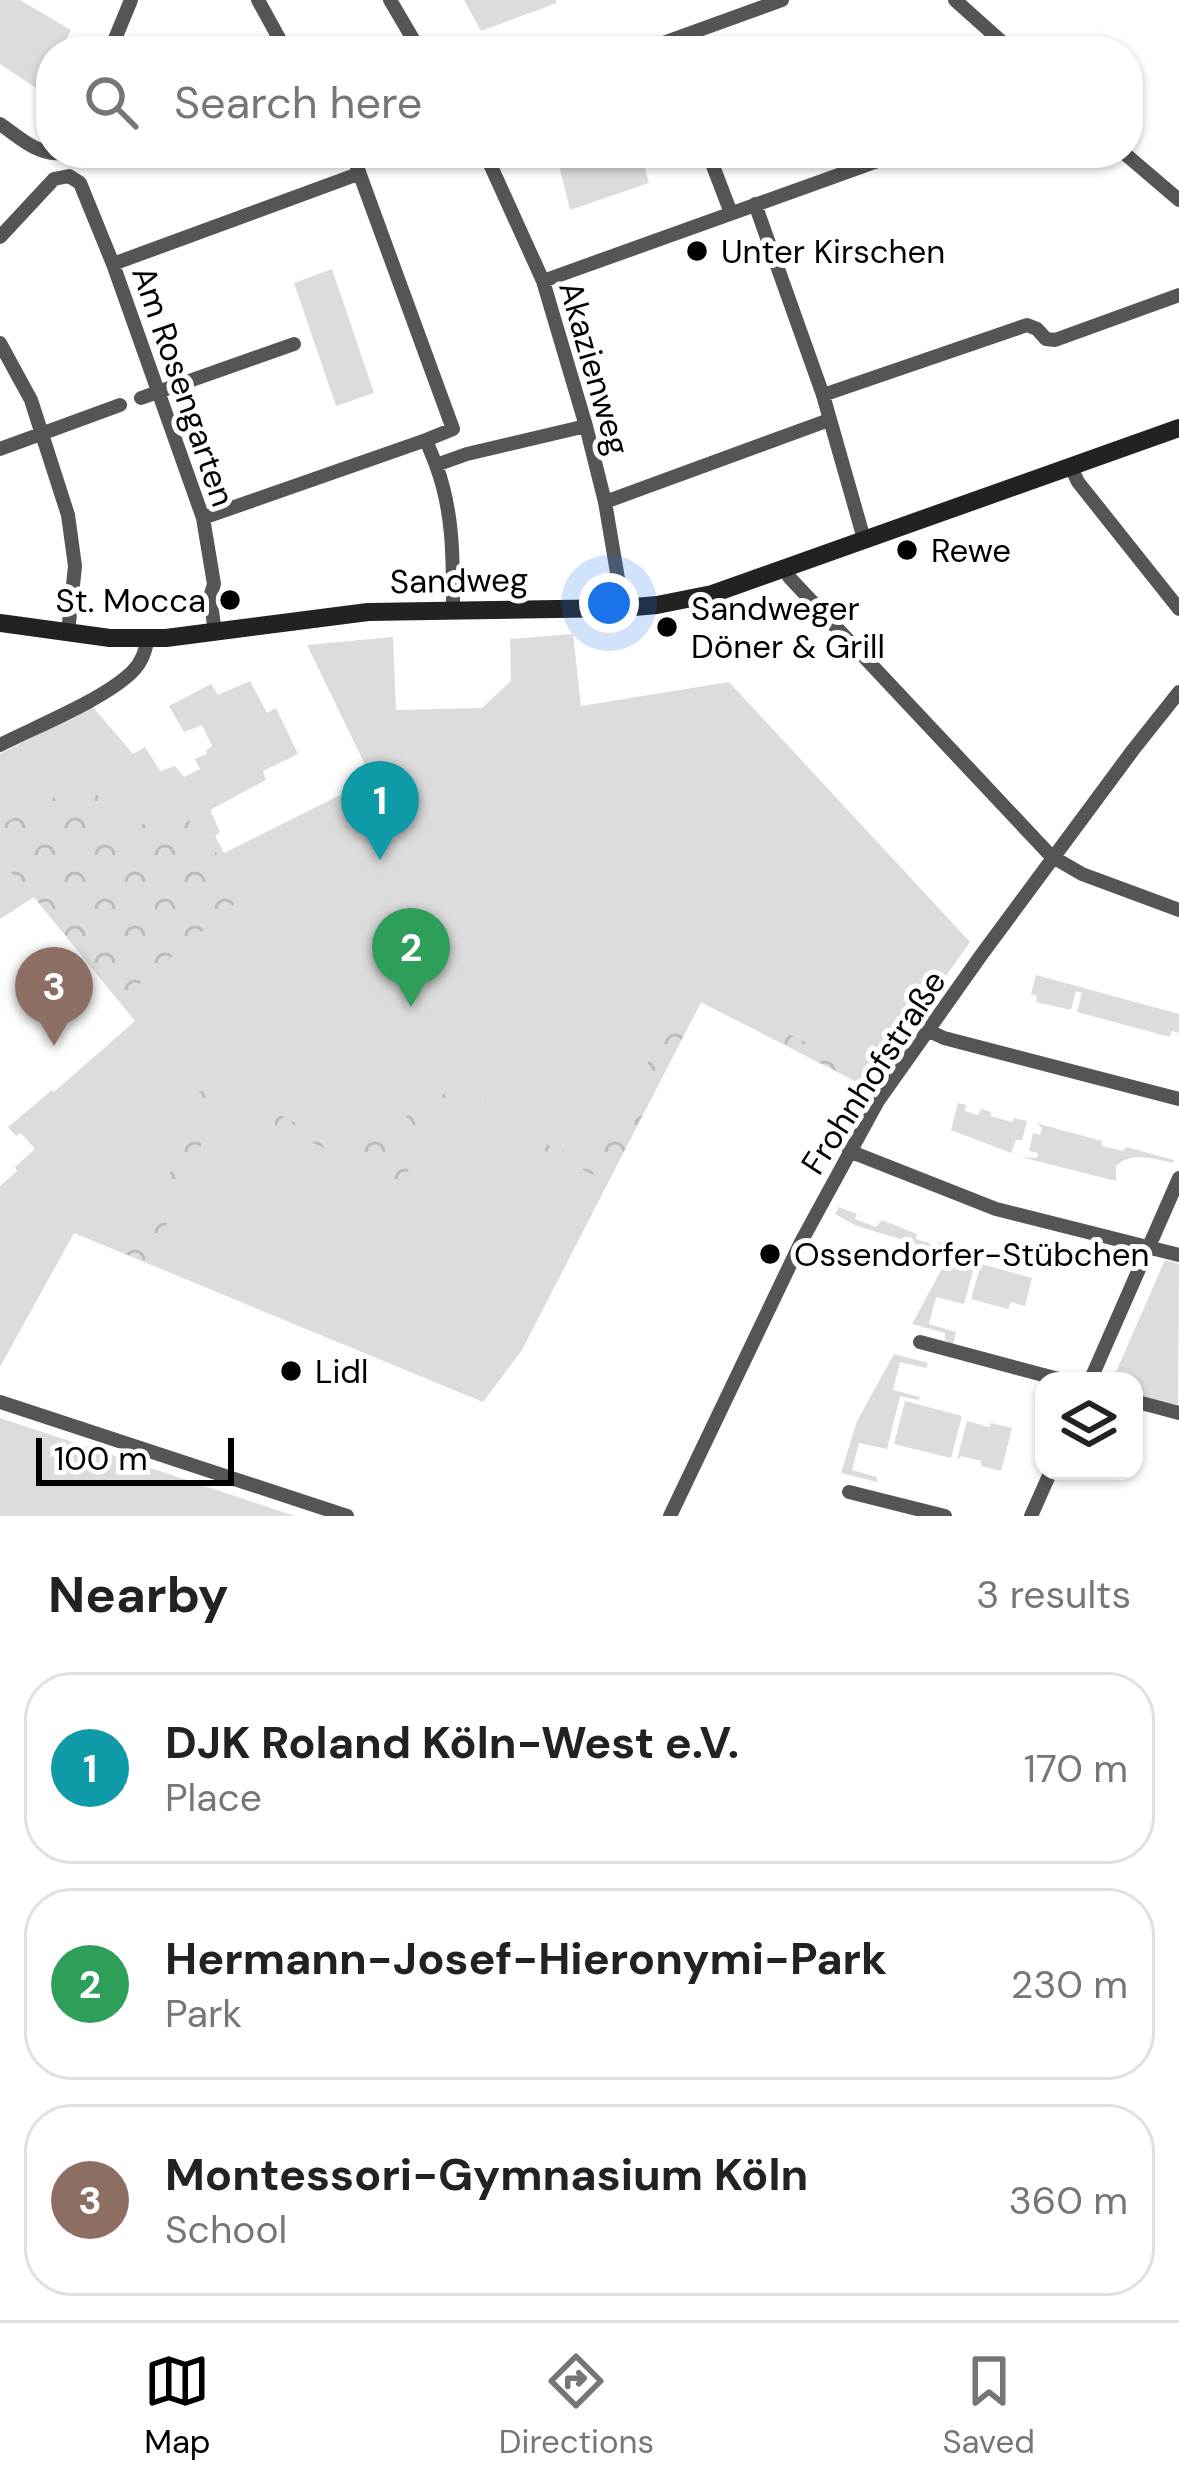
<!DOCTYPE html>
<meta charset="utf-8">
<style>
body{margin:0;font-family:"DM Sans",sans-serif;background:#f6f6f6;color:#222}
.controls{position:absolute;right:36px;bottom:36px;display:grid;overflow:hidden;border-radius:24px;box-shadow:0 3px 9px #0004}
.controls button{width:108px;height:108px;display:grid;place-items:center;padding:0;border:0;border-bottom:3px solid #e0e0e0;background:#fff;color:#222;font:60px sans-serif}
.scale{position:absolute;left:36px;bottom:30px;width:198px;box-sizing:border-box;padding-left:12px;border:6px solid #000;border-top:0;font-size:33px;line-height:42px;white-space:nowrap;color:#000;-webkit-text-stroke:9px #fff;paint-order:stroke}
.you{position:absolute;left:609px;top:603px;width:42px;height:42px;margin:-30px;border:9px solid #fff;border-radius:50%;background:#1a73e8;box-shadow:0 0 0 18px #1a73e833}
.badge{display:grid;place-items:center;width:78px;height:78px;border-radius:50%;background:#000;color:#fff;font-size:39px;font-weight:700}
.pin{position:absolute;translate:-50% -99px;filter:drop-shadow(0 3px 6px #0008)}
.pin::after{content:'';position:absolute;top:63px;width:42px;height:36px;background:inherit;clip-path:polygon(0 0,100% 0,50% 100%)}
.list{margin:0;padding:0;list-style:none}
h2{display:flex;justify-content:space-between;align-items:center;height:156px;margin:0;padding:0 48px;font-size:51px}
h2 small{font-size:39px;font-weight:400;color:#767676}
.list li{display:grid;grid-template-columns:78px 1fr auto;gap:36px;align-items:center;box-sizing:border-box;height:192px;margin:0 24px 24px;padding:0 24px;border:3px solid #e0e0e0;border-radius:48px}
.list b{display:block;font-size:45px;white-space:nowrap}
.list p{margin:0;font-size:39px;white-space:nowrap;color:#767676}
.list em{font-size:39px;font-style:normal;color:#767676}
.icon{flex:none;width:66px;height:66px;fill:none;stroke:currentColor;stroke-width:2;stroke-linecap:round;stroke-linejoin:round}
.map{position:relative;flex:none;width:1179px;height:1516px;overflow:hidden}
.search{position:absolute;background:#fff;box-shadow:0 3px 9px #0004;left:36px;right:36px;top:36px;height:132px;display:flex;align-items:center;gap:30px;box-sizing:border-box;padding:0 42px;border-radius:48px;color:#767676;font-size:45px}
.sheet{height:804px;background:#fff}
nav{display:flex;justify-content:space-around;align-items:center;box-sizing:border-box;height:168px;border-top:3px solid #e0e0e0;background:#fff;font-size:33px;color:#767676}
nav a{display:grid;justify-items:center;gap:6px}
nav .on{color:#000}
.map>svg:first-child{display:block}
.green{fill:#dcdcdc}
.forest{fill:url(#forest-crowns)}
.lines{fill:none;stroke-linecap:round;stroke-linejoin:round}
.street{stroke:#555;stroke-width:14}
.secondary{stroke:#222;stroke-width:18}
.poi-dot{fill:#000;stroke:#fff;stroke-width:4.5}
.labels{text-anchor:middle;stroke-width:10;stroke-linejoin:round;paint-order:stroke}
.poi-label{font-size:33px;fill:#000;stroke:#fff;text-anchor:start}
.street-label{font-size:33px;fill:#000;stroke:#fff}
</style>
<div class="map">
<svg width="1179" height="1516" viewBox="0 0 1179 1516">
<defs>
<pattern id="forest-crowns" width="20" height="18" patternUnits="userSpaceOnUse" patternTransform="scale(3)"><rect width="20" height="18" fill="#dcdcdc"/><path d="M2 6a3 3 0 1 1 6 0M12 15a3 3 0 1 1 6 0" fill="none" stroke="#bbb"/></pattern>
</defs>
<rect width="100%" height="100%" fill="#fff"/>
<!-- green -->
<path class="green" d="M 0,0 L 20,0 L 71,30 L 60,51 L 51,51 L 51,68 L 39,90 L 0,64 Z
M 464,0 L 556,0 L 557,3 L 481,31 Z
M 556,153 L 641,153 L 649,183 L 570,210 Z
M 332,269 L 374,393 L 336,406 L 294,283 Z
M 573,634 L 581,706 L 729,682 L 970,942 L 919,1014 L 872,1094 L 858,1087 L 859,1083 L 701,1002 L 522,1350 L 483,1402 L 74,1233 L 0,1367 L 0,1186 L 17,1171 L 15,1167 L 35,1149 L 21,1133 L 16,1136 L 8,1127 L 52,1090 L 54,1092 L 135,1021 L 34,897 L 0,919 L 0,754 L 92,706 L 133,754 L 145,747 L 160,771 L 175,766 L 184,777 L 200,769 L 195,759 L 207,754 L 206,750 L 212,746 L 202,725 L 184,732 L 169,706 L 211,684 L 218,695 L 250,681 L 267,713 L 276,708 L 298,754 L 263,771 L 266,780 L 210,810 L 220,832 L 215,836 L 224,853 L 372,779 L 307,645 L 393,637 L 396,710 L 482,708 L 511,681 L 510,639 Z
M 1036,975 L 1179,1014 L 1179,1033 L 1172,1031 L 1170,1037 L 1077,1012 L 1082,993 L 1076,991 L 1071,1010 L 1036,1002 L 1037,996 L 1031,994 Z
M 958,1103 L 966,1105 L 965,1111 L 978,1115 L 981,1109 L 991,1112 L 990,1116 L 1012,1122 L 1014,1118 L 1027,1121 L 1022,1140 L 1016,1140 L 1011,1153 L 951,1130 Z
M 1036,1123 L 1102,1141 L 1102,1146 L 1123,1151 L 1126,1147 L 1174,1160 L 1174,1163 C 1154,1159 1132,1151 1116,1166 L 1116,1181 L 1021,1157 L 1037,1158 L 1038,1153 L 1029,1151 L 1033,1133 L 1040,1135 L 1042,1128 Z
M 839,1207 L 857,1214 L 855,1219 L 876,1227 L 882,1220 L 917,1234 L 916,1239 L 937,1246 L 939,1242 L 977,1257 L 964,1304 L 936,1297 L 929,1324 L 956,1332 L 953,1345 L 945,1340 L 945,1333 L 912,1324 L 950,1254 L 857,1226 L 835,1214 Z
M 1165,1260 L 1179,1264 L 1178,1405 L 1134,1394 L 1134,1381 L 1112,1381 Z
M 981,1264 L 1032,1278 L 1025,1306 L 1011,1302 L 1008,1309 L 971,1299 Z
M 894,1354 L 928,1363 L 926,1368 L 900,1362 L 893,1390 L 920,1397 L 918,1400 L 900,1396 L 887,1449 L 859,1443 L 852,1470 L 877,1477 L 877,1482 L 841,1473 L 857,1421 Z
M 905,1401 L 962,1416 L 951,1458 L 894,1444 Z
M 0,1418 L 295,1516 L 0,1516 Z
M 967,1421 L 989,1427 L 991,1423 L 1012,1428 L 1001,1471 L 981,1466 L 981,1461 L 961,1456 L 957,1460 Z"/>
<!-- forest -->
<path class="forest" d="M 87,781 L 126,832 L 178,807 L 217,854 L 244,896 L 119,1001 L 34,897 L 0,861 L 0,825 Z
M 709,994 L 871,1075 L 872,1082 L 867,1091 L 858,1087 L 859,1083 L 701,1002 L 608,1182 L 445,1102 L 402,1182 L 220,1102 L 149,1264 L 123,1253 L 125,1235 L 141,1222 L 152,1197 L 174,1167 L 171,1139 C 193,1130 197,1114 198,1092 C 219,1084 240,1099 258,1108 C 266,1112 276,1114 284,1117 C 296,1122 306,1130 317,1134 C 328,1138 343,1139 354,1141 C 396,1148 403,1104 440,1095 C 452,1092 464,1094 477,1091 L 492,1102 L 516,1132 L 568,1153 L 600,1157 L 636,1090 L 659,1037 L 680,1007 L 696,996 Z"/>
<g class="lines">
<!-- street -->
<path class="street" d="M 258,0 L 286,51
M 390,0 L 420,51
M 955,0 L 1012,51
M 110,51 L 131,0
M 641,51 L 782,0
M 0,124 C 18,136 37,155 59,153
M 352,153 L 453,429 L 426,440
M 485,153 L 543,281 L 586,426 L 605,502 L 623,608
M 708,153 L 731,213
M 1124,153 L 1179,200
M 755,204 L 823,395 L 864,539
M 0,237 L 54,179 L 69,176 L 80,183 L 113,264 L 203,518 L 214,584 L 210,597 L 215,632
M 113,264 L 358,174
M 543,281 L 900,153
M 0,343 L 31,400 L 68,515 L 75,566 L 68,633
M 823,395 L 1027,325 L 1037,329 L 1046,339 L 1055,340 L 1179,295
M 141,398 L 294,344
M 0,449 L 120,405
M 436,465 C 454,513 453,561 453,612
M 1070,465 L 1078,482 L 1179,609
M 605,502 L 829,420
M 203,518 L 426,440 L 436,465 L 467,454 L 586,426
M 785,568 L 789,577 L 1051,856 L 1082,874 L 1179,910
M 0,745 C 37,726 103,700 132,672 C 142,662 145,652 148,638
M 927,1030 L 944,1038 L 1179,1099
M 849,1151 L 996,1209 L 1179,1255
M 920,1342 L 1066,1381
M 1090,1381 L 1179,1178
M 1134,1401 L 1179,1413
M 0,1402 L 347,1516
M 849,1492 L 945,1516
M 670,1516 L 801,1242 L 878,1101 L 982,954 L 1133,750 L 1179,692
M 1031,1516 L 1051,1471"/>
<!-- secondary -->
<path class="secondary" d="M 0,623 L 110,638 L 166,638 L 368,612 L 623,608 L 657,605 L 712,594 L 1179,428"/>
</g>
<!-- markers -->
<g class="poi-dot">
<circle cx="697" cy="251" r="12"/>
<circle cx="907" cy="550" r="12"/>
<circle cx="230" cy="600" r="12"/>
<circle cx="667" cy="627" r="12"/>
<circle cx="770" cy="1254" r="12"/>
<circle cx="291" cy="1371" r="12"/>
</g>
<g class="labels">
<!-- poi labels -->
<g class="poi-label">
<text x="721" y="263">Unter Kirschen</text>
<text x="931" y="562">Rewe</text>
<text x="206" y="612" text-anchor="end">St. Mocca</text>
<text x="691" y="620">Sandweger<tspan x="691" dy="38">Döner &amp; Grill</tspan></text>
<text x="794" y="1266">Ossendorfer-Stübchen</text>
<text x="315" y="1383">Lidl</text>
</g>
<!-- street labels -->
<g class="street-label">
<text transform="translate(595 368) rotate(74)" y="12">Akazienweg</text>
<text transform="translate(184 386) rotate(71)" y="12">Am Rosengarten</text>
<text transform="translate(459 580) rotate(-1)" y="12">Sandweg</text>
<text transform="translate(873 1072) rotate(-57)" y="12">Frohnhofstraße</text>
</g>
</g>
</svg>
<div class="controls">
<button><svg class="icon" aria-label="layers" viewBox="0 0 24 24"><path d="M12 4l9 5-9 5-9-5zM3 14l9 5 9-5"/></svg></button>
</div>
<div class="scale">100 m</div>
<div class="you"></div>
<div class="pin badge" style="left:380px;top:860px;background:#0f9aa8">1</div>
<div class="pin badge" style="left:411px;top:1007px;background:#2e9e5b">2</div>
<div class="pin badge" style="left:54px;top:1046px;background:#8d6e63">3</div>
<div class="search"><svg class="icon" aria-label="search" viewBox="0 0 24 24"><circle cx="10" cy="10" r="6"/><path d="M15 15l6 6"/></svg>Search here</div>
</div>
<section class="sheet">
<h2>Nearby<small>3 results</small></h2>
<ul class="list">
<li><span class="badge" style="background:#0f9aa8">1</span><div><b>DJK Roland Köln-West e.V.</b><p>Place</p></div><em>170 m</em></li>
<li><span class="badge" style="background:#2e9e5b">2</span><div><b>Hermann-Josef-Hieronymi-Park</b><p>Park</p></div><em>230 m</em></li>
<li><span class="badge" style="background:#8d6e63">3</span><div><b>Montessori-Gymnasium Köln</b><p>School</p></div><em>360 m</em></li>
</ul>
</section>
<nav>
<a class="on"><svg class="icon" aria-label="map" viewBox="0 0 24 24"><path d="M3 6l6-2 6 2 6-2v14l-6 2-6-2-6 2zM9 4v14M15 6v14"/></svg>Map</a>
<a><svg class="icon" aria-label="directions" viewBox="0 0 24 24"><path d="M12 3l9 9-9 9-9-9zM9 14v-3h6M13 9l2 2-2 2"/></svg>Directions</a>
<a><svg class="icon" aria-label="saved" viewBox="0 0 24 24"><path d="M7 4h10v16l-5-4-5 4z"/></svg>Saved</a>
</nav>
